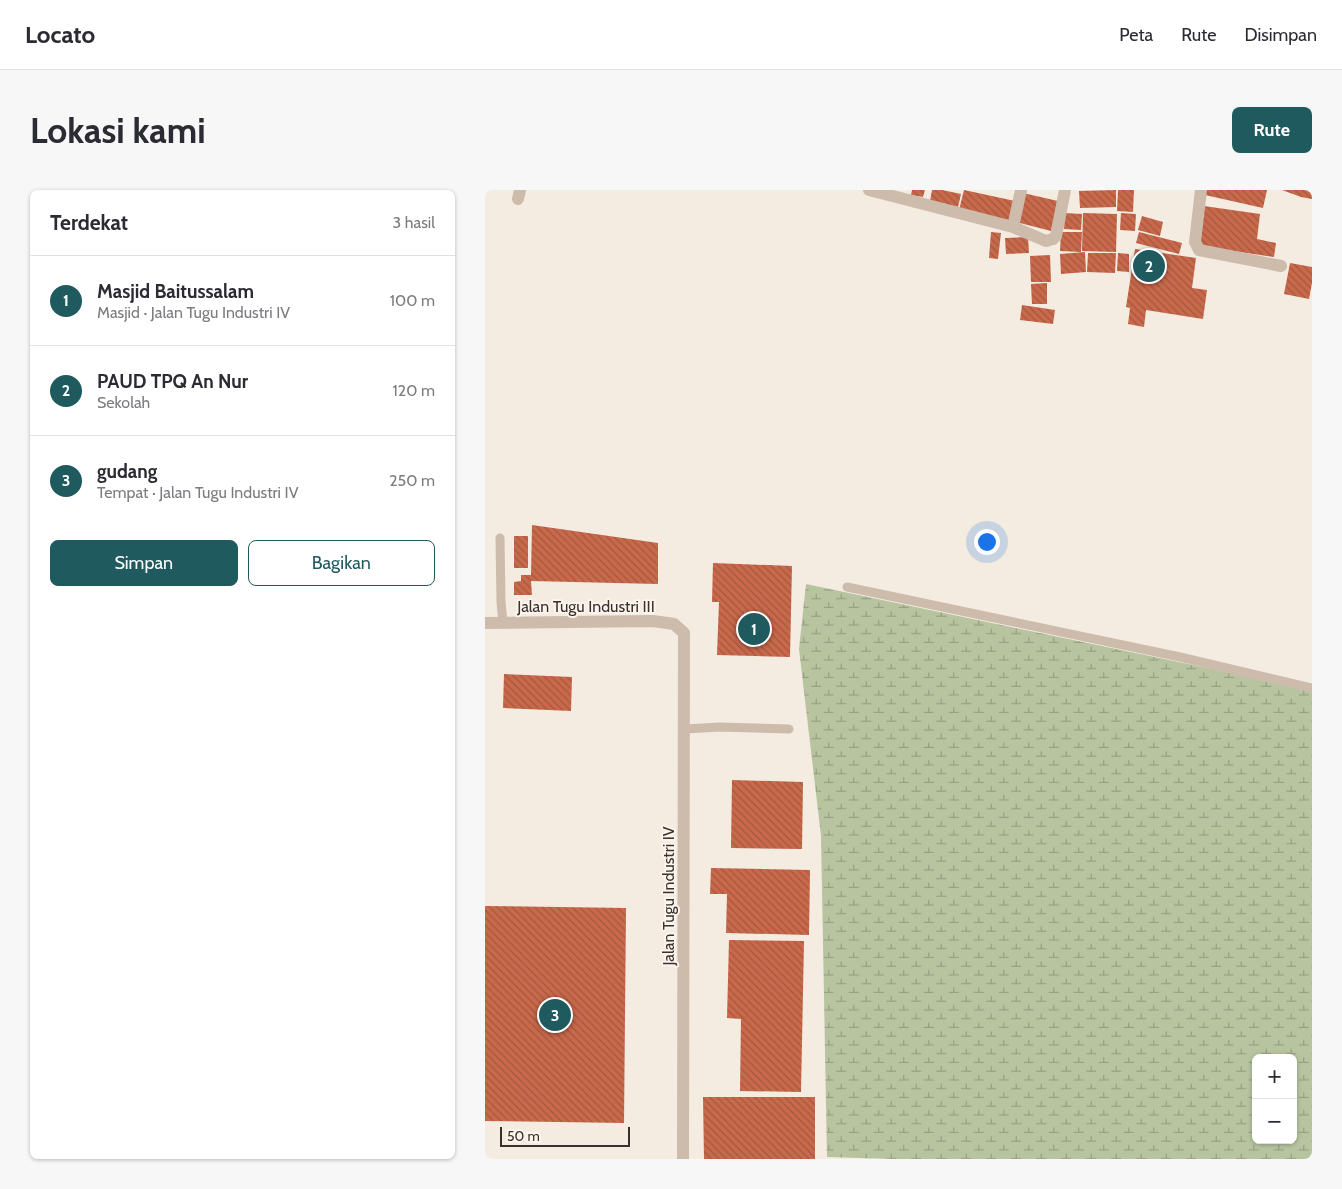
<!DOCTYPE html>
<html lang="id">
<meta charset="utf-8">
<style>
body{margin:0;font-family:Cabin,sans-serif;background:#f7f7f7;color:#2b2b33}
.controls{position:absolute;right:15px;bottom:15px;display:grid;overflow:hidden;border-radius:8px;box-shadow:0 1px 4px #0004}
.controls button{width:45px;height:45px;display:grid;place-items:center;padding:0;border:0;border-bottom:1px solid #e1e1e2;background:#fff;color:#2b2b33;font:25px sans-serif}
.scale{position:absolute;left:15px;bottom:12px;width:130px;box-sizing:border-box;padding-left:5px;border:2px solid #3b302b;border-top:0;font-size:14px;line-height:18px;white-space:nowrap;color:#3b302b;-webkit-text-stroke:4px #fbf5ee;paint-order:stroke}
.you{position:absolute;left:501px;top:351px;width:18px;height:18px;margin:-12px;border:4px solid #fff;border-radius:50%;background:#1a73e8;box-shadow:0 0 0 8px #1a73e833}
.badge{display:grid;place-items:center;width:32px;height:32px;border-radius:50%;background:#1f5a5e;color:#fff;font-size:16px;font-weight:700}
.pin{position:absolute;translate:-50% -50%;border:2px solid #fff;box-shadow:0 1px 5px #0006}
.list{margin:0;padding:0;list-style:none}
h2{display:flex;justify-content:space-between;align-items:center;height:65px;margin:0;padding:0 20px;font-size:21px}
h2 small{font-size:16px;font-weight:400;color:#7c7c81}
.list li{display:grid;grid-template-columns:32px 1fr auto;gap:15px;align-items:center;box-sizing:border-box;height:90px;padding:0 20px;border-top:1px solid #e1e1e2}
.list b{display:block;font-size:19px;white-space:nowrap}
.list p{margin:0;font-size:16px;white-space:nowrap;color:#7c7c81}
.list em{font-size:16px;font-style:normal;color:#7c7c81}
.actions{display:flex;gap:10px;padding:15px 20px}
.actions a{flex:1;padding:11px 0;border:1px solid #1f5a5e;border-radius:8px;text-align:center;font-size:18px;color:#1f5a5e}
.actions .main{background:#1f5a5e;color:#fff}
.map{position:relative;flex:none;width:827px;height:969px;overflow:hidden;border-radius:8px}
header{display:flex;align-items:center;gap:30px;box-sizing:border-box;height:70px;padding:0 25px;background:#fff;border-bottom:1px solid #e1e1e2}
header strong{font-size:24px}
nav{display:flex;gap:28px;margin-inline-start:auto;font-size:18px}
.intro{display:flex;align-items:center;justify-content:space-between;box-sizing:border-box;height:120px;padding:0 30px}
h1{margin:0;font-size:35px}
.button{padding:12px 22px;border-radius:8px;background:#1f5a5e;color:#fff;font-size:18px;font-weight:700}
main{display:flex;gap:30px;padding:0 30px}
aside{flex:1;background:#fff;border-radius:8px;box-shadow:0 1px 4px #0004}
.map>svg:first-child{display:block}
.wetland{fill:url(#wetland-marsh);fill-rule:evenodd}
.building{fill:url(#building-back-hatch)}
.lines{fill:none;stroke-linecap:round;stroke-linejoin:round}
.service{stroke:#cdbbac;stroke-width:9}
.minor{stroke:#cdbbac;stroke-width:12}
.labels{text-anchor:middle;stroke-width:4;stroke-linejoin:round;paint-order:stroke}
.street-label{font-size:16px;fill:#3b302b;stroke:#fbf5ee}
</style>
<header>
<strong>Locato</strong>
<nav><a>Peta</a><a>Rute</a><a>Disimpan</a></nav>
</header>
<div class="intro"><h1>Lokasi kami</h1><a class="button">Rute</a></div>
<main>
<aside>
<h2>Terdekat<small>3 hasil</small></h2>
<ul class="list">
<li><span class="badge">1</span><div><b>Masjid Baitussalam</b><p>Masjid · Jalan Tugu Industri IV</p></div><em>100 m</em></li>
<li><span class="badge">2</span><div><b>PAUD TPQ An Nur</b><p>Sekolah</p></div><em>120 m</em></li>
<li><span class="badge">3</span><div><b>gudang</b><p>Tempat · Jalan Tugu Industri IV</p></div><em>250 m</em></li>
</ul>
<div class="actions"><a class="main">Simpan</a><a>Bagikan</a></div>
</aside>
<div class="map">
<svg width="827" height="969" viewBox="0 0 827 969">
<defs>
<pattern id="wetland-marsh" width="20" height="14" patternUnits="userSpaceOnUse" patternTransform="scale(1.25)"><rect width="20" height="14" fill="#b8c4a0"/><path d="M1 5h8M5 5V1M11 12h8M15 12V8" fill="none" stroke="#97a083"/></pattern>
<pattern id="building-back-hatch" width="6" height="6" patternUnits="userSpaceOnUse" patternTransform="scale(1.25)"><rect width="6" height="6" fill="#c8694b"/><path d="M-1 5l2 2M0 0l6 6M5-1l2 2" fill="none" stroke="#a4573f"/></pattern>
</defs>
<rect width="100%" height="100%" fill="#f4ebe1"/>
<!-- wetland -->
<path class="wetland" d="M 321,394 L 827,500 L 827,969 L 409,969 L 342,967 L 336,646 L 314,459 ZM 771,868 L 808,868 L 808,950 L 771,950 Z"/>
<!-- building -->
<path class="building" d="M 427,0 L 440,0 L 438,7 L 426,5 Z
M 447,0 L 457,0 L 476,4 L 473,17 L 445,11 Z
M 479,0 L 530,11 L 525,32 L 474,20 Z
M 631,0 L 631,17 L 595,18 L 594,1 Z
M 633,0 L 649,0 L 648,22 L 632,21 Z
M 721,0 L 782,0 L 778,18 L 720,5 Z
M 797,0 L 827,0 L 827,9 L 816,7 Z
M 538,3 L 573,11 L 566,41 L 531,32 Z
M 719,16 L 775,24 L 772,49 L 791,53 L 789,67 L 714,56 Z
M 580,23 L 597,24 L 596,40 L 579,39 Z
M 598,23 L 632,24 L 631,62 L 597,61 Z
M 636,23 L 651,24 L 650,41 L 635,40 Z
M 657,26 L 678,32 L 675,46 L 653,40 Z
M 506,42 L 516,43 L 513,69 L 504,68 Z
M 576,42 L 597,42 L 596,62 L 575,61 Z
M 654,42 L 697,53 L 694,64 L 651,53 Z
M 543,47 L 544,63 L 521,64 L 520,48 Z
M 650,59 L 711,68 L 707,98 L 722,100 L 718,129 L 661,120 L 659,137 L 643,134 L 645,118 L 641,117 Z
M 600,62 L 601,82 L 576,84 L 575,64 Z
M 603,63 L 631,63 L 630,83 L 602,82 Z
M 633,63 L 644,64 L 644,82 L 632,81 Z
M 565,65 L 566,92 L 546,92 L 545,66 Z
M 805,73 L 827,77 L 827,93 L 824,109 L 799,104 Z
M 562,93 L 562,114 L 547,114 L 546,94 Z
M 537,115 L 570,120 L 568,134 L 535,130 Z
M 47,335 L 173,353 L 173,394 L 46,391 L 47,405 L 29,405 L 29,392 L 36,391 L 36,385 L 46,385 Z
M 29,346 L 43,346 L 43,378 L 29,378 Z
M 228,373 L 307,376 L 305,467 L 232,465 L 234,412 L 227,412 Z
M 19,484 L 87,487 L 86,521 L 18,518 Z
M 247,590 L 318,592 L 317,659 L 246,658 Z
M 226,678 L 325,680 L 324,745 L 241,743 L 242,704 L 225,704 Z
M 0,716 L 141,718 L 139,933 L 0,931 Z
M 244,750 L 319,751 L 316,902 L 255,901 L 256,829 L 242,828 Z
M 218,907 L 330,907 L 330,969 L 219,969 Z"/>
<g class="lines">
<!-- service -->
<path class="service" d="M 15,348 L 16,412 L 18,433
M 362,397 L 695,467 L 827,498
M 200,539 L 235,537 L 304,539"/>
<!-- minor -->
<path class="minor" d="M 384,0 L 528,37 L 561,51 L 568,49 L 571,46 L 580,0
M 716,0 L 710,52 L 714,60 L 796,76
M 33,9 L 35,0
M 528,37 L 536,0
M 0,433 L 168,431 L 189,434 L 199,443 L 198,969"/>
</g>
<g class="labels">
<!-- street labels -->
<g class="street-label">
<text x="101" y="422">Jalan Tugu Industri III</text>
<text transform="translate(183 706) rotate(-90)" y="6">Jalan Tugu Industri IV</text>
</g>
</g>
</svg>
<div class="controls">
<button>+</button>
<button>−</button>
</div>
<div class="scale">50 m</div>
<div class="you"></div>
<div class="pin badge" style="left:269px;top:439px">1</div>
<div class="pin badge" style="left:664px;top:76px">2</div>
<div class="pin badge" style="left:70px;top:825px">3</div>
</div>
</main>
